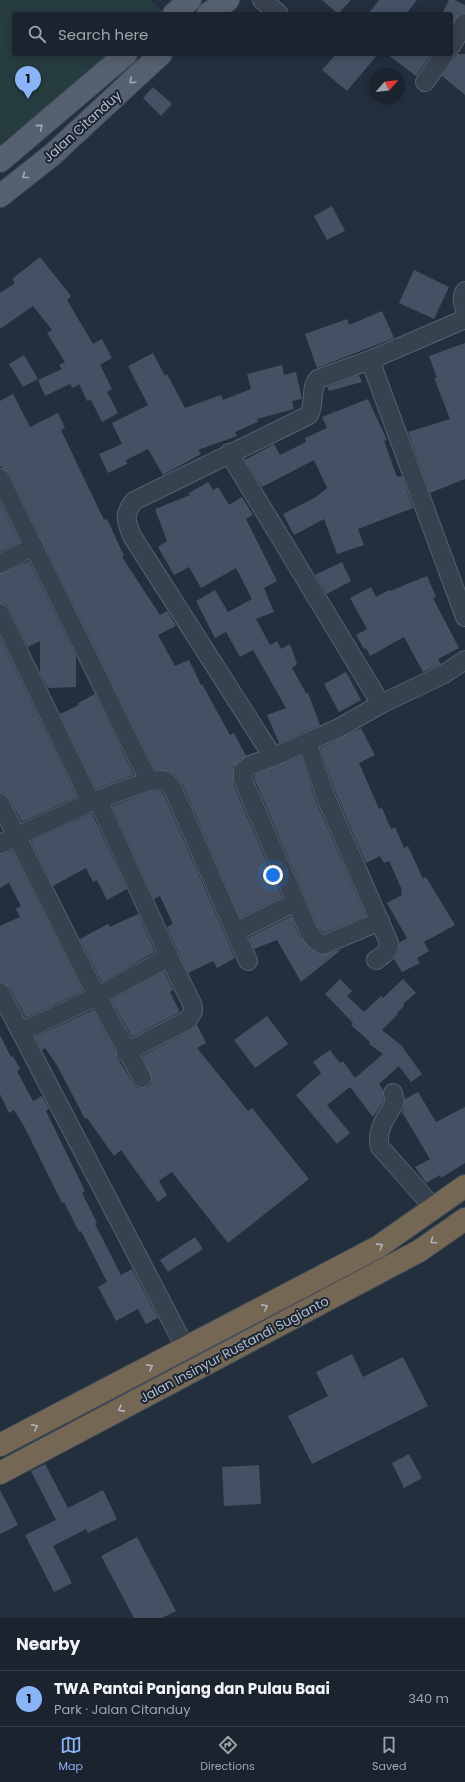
<!DOCTYPE html>
<meta charset="utf-8">
<style>
body{margin:0;font-family:Poppins,sans-serif;background:#242b36;color:#f1f3f6}
.compass{position:absolute;left:369px;top:68px;width:36px;height:36px;border-radius:50%;background:#1b232e;box-shadow:0 2px 10px #0003;rotate:63deg}
.you{position:absolute;left:273px;top:875px;width:14px;height:14px;margin:-10px;border:3px solid #fff;border-radius:50%;background:#1a73e8;box-shadow:0 0 0 6px #1a73e833}
.badge{display:grid;place-items:center;width:26px;height:26px;border-radius:50%;background:#8ab4f8;color:#111;font-size:13px;font-weight:700}
.pin{position:absolute;translate:-50% -33px;filter:drop-shadow(0 1px 2px #0008)}
.pin::after{content:'';position:absolute;top:21px;width:14px;height:12px;background:inherit;clip-path:polygon(0 0,100% 0,50% 100%)}
.list{margin:0;padding:0;list-style:none}
h2{display:flex;justify-content:space-between;align-items:center;height:52px;margin:0;padding:0 16px;font-size:17px}
h2 small{font-size:13px;font-weight:400;color:#a0a4aa}
.list li{display:grid;grid-template-columns:26px 1fr auto;gap:12px;align-items:center;box-sizing:border-box;height:56px;padding:0 16px;border-top:1px solid #39404a}
.list b{display:block;font-size:15px;white-space:nowrap}
.list p{margin:0;font-size:13px;white-space:nowrap;color:#a0a4aa}
.list em{font-size:13px;font-style:normal;color:#a0a4aa}
.icon{flex:none;width:22px;height:22px;fill:none;stroke:currentColor;stroke-width:2;stroke-linecap:round;stroke-linejoin:round}
.map{position:relative;flex:none;width:465px;height:1618px;overflow:hidden}
.search{position:absolute;background:#1b232e;box-shadow:0 2px 10px #0003;left:12px;right:12px;top:12px;height:44px;display:flex;align-items:center;gap:10px;box-sizing:border-box;padding:0 14px;border-radius:4px;color:#a0a4aa;font-size:15px}
.sheet{height:108px;background:#1b232e}
nav{display:flex;justify-content:space-around;align-items:center;box-sizing:border-box;height:56px;border-top:1px solid #39404a;background:#1b232e;font-size:11px;color:#a0a4aa}
nav a{display:grid;justify-items:center;gap:2px}
nav .on{color:#8ab4f8}
.map>svg:first-child{display:block}
.green{fill:#263c3f}
.building{fill:#455162}
.lines{fill:none;stroke-linecap:round;stroke-linejoin:round}
.street-casing{stroke:#565f6c;stroke-width:20}
.primary-casing{stroke:#414a57;stroke-width:24}
.highway-casing{stroke:#434c59;stroke-width:24}
.street{stroke:#38414e;stroke-width:18}
.primary{stroke:#56606e;stroke-width:22}
.highway{stroke:#746855;stroke-width:22}
.oneway{stroke:#a1aab7}
.oneway2{stroke:#aeb4bd}
.labels{text-anchor:middle;stroke-width:4;stroke-linejoin:round;paint-order:stroke}
.street-label{font-size:13px;fill:#b4bcc9;stroke:#1d2633}
</style>
<div class="map">
<svg width="465" height="1618" viewBox="0 0 465 1618">
<rect width="100%" height="100%" fill="#242f3e"/>
<!-- green -->
<path class="green" d="M 0,0 L 150,0 L 166,13 L 164,14 L 14,14 L 14,54 L 113,54 L 0,144 Z"/>
<!-- building -->
<path class="building" d="M 322,0 L 351,0 L 338,14 Z
M 379,0 L 417,0 L 406,14 L 368,14 Z
M 449,0 L 455,0 L 465,5 L 465,13 L 460,14 L 451,26 L 451,14 L 442,14 Z
M 336,54 L 378,54 L 347,91 L 322,70 Z
M 387,54 L 432,54 L 416,76 Z
M 457,54 L 465,54 L 465,95 L 442,76 Z
M 153,87 L 172,104 L 161,116 L 143,98 Z
M 332,206 L 345,231 L 327,240 L 314,216 Z
M 40,257 L 71,296 L 67,300 L 93,344 L 102,339 L 112,358 L 100,365 L 112,389 L 107,392 L 118,413 L 102,422 L 91,400 L 87,401 L 79,384 L 73,388 L 70,384 L 45,396 L 38,380 L 62,369 L 59,365 L 65,362 L 47,333 L 52,330 L 33,306 L 0,329 L 0,293 L 15,283 L 12,279 Z
M 414,270 L 449,287 L 434,319 L 399,303 Z
M 382,311 L 394,338 L 317,368 L 305,334 L 347,319 L 349,325 Z
M 465,343 L 465,479 L 430,493 L 408,432 L 450,419 L 434,378 L 437,378 L 429,356 Z
M 153,353 L 165,376 L 167,374 L 185,408 L 221,395 L 223,400 L 251,389 L 247,374 L 282,365 L 284,375 L 296,372 L 302,399 L 292,401 L 294,409 L 257,419 L 258,422 L 235,432 L 237,436 L 198,450 L 201,454 L 163,475 L 148,449 L 126,460 L 127,464 L 108,473 L 99,454 L 122,444 L 112,423 L 148,405 L 128,366 Z
M 24,355 L 38,379 L 23,387 L 9,364 Z
M 359,375 L 362,382 L 329,391 L 327,387 Z
M 13,394 L 30,427 L 58,413 L 65,428 L 61,430 L 104,520 L 107,519 L 124,556 L 122,557 L 160,615 L 167,611 L 176,626 L 158,635 L 175,666 L 189,660 L 201,685 L 202,684 L 230,735 L 234,733 L 246,756 L 233,767 L 233,784 L 282,897 L 240,918 L 183,785 L 176,776 L 168,771 L 155,770 L 9,473 L 0,466 L 0,401 Z
M 368,399 L 387,440 L 384,441 L 397,477 L 402,476 L 413,508 L 358,529 L 364,545 L 337,554 L 324,519 L 294,535 L 283,514 L 316,497 L 327,488 L 314,460 L 262,487 L 245,460 L 274,444 L 280,455 L 306,442 L 305,438 L 327,428 L 322,417 Z
M 208,482 L 213,490 L 218,487 L 229,505 L 242,497 L 253,515 L 246,519 L 277,581 L 264,588 L 274,612 L 256,619 L 270,645 L 277,641 L 281,649 L 290,644 L 297,664 L 292,668 L 306,693 L 308,693 L 320,725 L 279,743 L 267,715 L 286,708 L 253,650 L 240,657 L 226,632 L 215,638 L 196,601 L 215,590 L 228,612 L 252,599 L 236,568 L 201,588 L 189,567 L 174,575 L 158,547 L 167,541 L 155,509 L 190,495 L 189,493 Z
M 0,502 L 20,542 L 0,552 Z
M 29,561 L 76,656 L 76,687 L 48,688 L 40,673 L 40,641 L 28,647 L 9,608 L 6,604 L 0,603 L 0,574 Z
M 342,562 L 351,581 L 327,594 L 315,575 Z
M 427,576 L 436,597 L 433,598 L 459,648 L 438,659 L 441,664 L 423,672 L 404,637 L 370,656 L 366,648 L 364,649 L 356,635 L 367,629 L 350,598 L 371,587 L 376,597 L 389,590 L 390,591 Z
M 0,637 L 77,797 L 22,822 L 9,798 L 5,794 L 0,793 Z
M 346,672 L 361,700 L 339,712 L 324,684 Z
M 95,694 L 134,775 L 96,789 L 60,714 L 79,705 L 78,703 Z
M 361,728 L 375,755 L 359,763 L 379,809 L 382,808 L 391,829 L 395,827 L 404,848 L 408,846 L 423,879 L 426,877 L 455,925 L 424,942 L 429,951 L 417,958 L 420,963 L 402,972 L 394,959 L 398,952 L 399,943 L 407,938 L 387,903 L 402,895 L 401,891 L 402,890 L 389,861 L 384,863 L 380,856 L 366,863 L 337,796 L 320,748 Z
M 301,756 L 317,804 L 366,916 L 324,933 L 318,927 L 254,778 L 255,774 Z
M 151,791 L 160,791 L 164,795 L 235,958 L 217,968 L 213,961 L 188,973 L 167,927 L 173,924 L 160,896 L 154,899 L 112,806 Z
M 92,813 L 127,889 L 107,900 L 97,880 L 93,882 L 86,868 L 53,886 L 31,841 Z
M 12,850 L 83,991 L 26,1018 L 9,987 L 5,983 L 0,982 L 0,926 L 20,917 L 16,909 L 21,906 L 9,883 L 0,888 L 0,854 Z
M 138,914 L 155,952 L 102,982 L 80,939 L 108,924 L 110,927 Z
M 291,916 L 299,936 L 311,950 L 323,955 L 342,949 L 301,982 L 277,940 L 254,949 L 249,937 Z
M 164,971 L 173,990 L 170,992 L 180,1012 L 132,1037 L 111,1000 Z
M 340,979 L 352,991 L 347,996 L 364,1012 L 381,996 L 383,998 L 403,979 L 416,993 L 403,1004 L 404,1006 L 397,1013 L 398,1014 L 382,1030 L 401,1045 L 422,1074 L 411,1082 L 399,1066 L 379,1084 L 383,1090 L 384,1100 L 373,1117 L 350,1087 L 327,1105 L 350,1133 L 337,1144 L 296,1095 L 321,1073 L 313,1062 L 330,1050 L 340,1063 L 343,1061 L 355,1078 L 383,1054 L 369,1044 L 370,1042 L 351,1025 L 353,1023 L 325,994 Z
M 93,1010 L 116,1052 L 117,1057 L 133,1083 L 136,1087 L 141,1088 L 147,1087 L 151,1084 L 152,1078 L 142,1056 L 193,1029 L 197,1025 L 206,1043 L 197,1048 L 248,1111 L 252,1108 L 309,1179 L 228,1243 L 172,1172 L 159,1181 L 167,1195 L 158,1202 L 121,1150 L 114,1156 L 87,1118 L 85,1119 L 58,1067 L 45,1048 L 42,1050 L 35,1037 Z
M 267,1016 L 288,1044 L 255,1068 L 234,1040 Z
M 0,1035 L 11,1057 L 13,1056 L 20,1069 L 17,1071 L 33,1101 L 42,1096 L 49,1109 L 46,1111 L 85,1191 L 82,1193 L 97,1223 L 95,1224 L 121,1275 L 132,1269 L 158,1318 L 146,1324 L 138,1309 L 116,1321 L 98,1287 L 107,1282 L 81,1231 L 79,1232 L 64,1202 L 62,1203 L 24,1126 L 14,1110 L 9,1113 L 0,1094 Z
M 418,1092 L 436,1122 L 465,1107 L 465,1163 L 441,1178 L 440,1175 L 426,1183 L 415,1167 L 430,1159 L 402,1112 L 404,1107 L 405,1099 Z
M 195,1237 L 203,1249 L 168,1272 L 160,1260 Z
M 352,1354 L 363,1377 L 403,1357 L 428,1406 L 312,1464 L 288,1416 L 328,1396 L 316,1372 Z
M 409,1454 L 422,1478 L 404,1488 L 392,1463 Z
M 45,1464 L 68,1508 L 103,1490 L 117,1519 L 88,1533 L 86,1529 L 53,1546 L 72,1583 L 54,1592 L 25,1535 L 56,1520 L 31,1471 Z
M 259,1465 L 261,1504 L 224,1506 L 222,1467 Z
M 0,1490 L 18,1525 L 0,1534 Z
M 137,1537 L 176,1611 L 162,1618 L 134,1618 L 101,1556 Z"/>
<g class="lines">
<defs>
<path id="street" d="M 262,0 L 279,14
M 451,46 L 465,23
M 425,82 L 445,54
M 465,291 C 461,297 463,303 465,310
M 370,360 L 465,617
M 229,453 L 381,704
M 0,478 L 149,781
M 0,564 L 34,546
M 0,613 L 91,802
M 307,742 L 327,800 L 389,943 C 389,952 383,955 376,960
M 273,757 L 132,536 C 126,520 123,515 134,501 L 309,415 C 315,404 310,388 318,379 L 370,360 L 465,319
M 98,800 L 169,957 L 193,1006 L 193,1011 L 188,1020 L 126,1052
M 0,803 L 97,996 L 142,1078
M 0,844 L 91,802 L 149,781 L 163,780 L 168,783 L 173,789 L 248,961
M 380,921 L 323,945 L 316,941 L 309,932 L 243,780 L 243,771 L 250,765 L 273,757 L 339,728 L 381,704 L 444,674 L 465,660
M 235,932 L 295,902
M 0,992 L 186,1349
M 21,1032 L 97,996 L 169,957
M 393,1093 L 395,1102 C 388,1115 375,1130 380,1147 L 433,1207"/>
<path id="primary" d="M 174,14 L 190,0
M 208,14 L 228,0
M 0,161 L 126,54
M 0,196 L 52,155 L 161,54"/>
<path id="highway" d="M 0,1445 L 378,1247 L 465,1186
M 0,1473 L 419,1251 L 465,1219"/>
</defs>
<!-- street casing -->
<use href="#street" class="street-casing"/>
<!-- primary casing -->
<use href="#primary" class="primary-casing"/>
<!-- highway casing -->
<use href="#highway" class="highway-casing"/>
<!-- street -->
<use href="#street" class="street"/>
<!-- primary -->
<use href="#primary" class="primary"/>
<!-- highway -->
<use href="#highway" class="highway"/>
</g>
<!-- one-way arrows -->
<defs><path id="oneway-chevron" d="M-2-3.5L2.5 0L-2 3.5" fill="none" stroke-width="1.6" stroke-linecap="round" stroke-linejoin="round"/></defs>
<g class="oneway">
<use href="#oneway-chevron" transform="translate(132 81) rotate(137)"/>
<use href="#oneway-chevron" transform="translate(40 127) rotate(-40)"/>
<use href="#oneway-chevron" transform="translate(25 176) rotate(142)"/>
</g>
<g class="oneway2">
<use href="#oneway-chevron" transform="translate(433 1241) rotate(145)"/>
<use href="#oneway-chevron" transform="translate(380 1246) rotate(-33)"/>
<use href="#oneway-chevron" transform="translate(265 1307) rotate(-28)"/>
<use href="#oneway-chevron" transform="translate(150 1367) rotate(-27)"/>
<use href="#oneway-chevron" transform="translate(121 1409) rotate(152)"/>
<use href="#oneway-chevron" transform="translate(35 1427) rotate(-27)"/>
</g>
<g class="labels">
<!-- street labels -->
<g class="street-label">
<text transform="translate(82 126) rotate(-42)" y="5">Jalan Citanduy</text>
<text transform="translate(234 1349) rotate(-28)" y="5">Jalan Insinyur Rustandi Sugianto</text>
</g>
</g>
</svg>
<svg class="compass" viewBox="-18 -18 36 36"><path d="M0-13l5 13h-10z" fill="#e53935"/><path d="M0 13l5-13h-10z" fill="#a0a4aa"/></svg>
<div class="you"></div>
<div class="pin badge" style="left:28px;top:99px">1</div>
<div class="search"><svg class="icon" aria-label="search" viewBox="0 0 24 24"><circle cx="10" cy="10" r="6"/><path d="M15 15l6 6"/></svg>Search here</div>
</div>
<section class="sheet">
<h2>Nearby<small></small></h2>
<ul class="list">
<li><span class="badge">1</span><div><b>TWA Pantai Panjang dan Pulau Baai</b><p>Park · Jalan Citanduy</p></div><em>340 m</em></li>
</ul>
</section>
<nav>
<a class="on"><svg class="icon" aria-label="map" viewBox="0 0 24 24"><path d="M3 6l6-2 6 2 6-2v14l-6 2-6-2-6 2zM9 4v14M15 6v14"/></svg>Map</a>
<a><svg class="icon" aria-label="directions" viewBox="0 0 24 24"><path d="M12 3l9 9-9 9-9-9zM9 14v-3h6M13 9l2 2-2 2"/></svg>Directions</a>
<a><svg class="icon" aria-label="saved" viewBox="0 0 24 24"><path d="M7 4h10v16l-5-4-5 4z"/></svg>Saved</a>
</nav>
